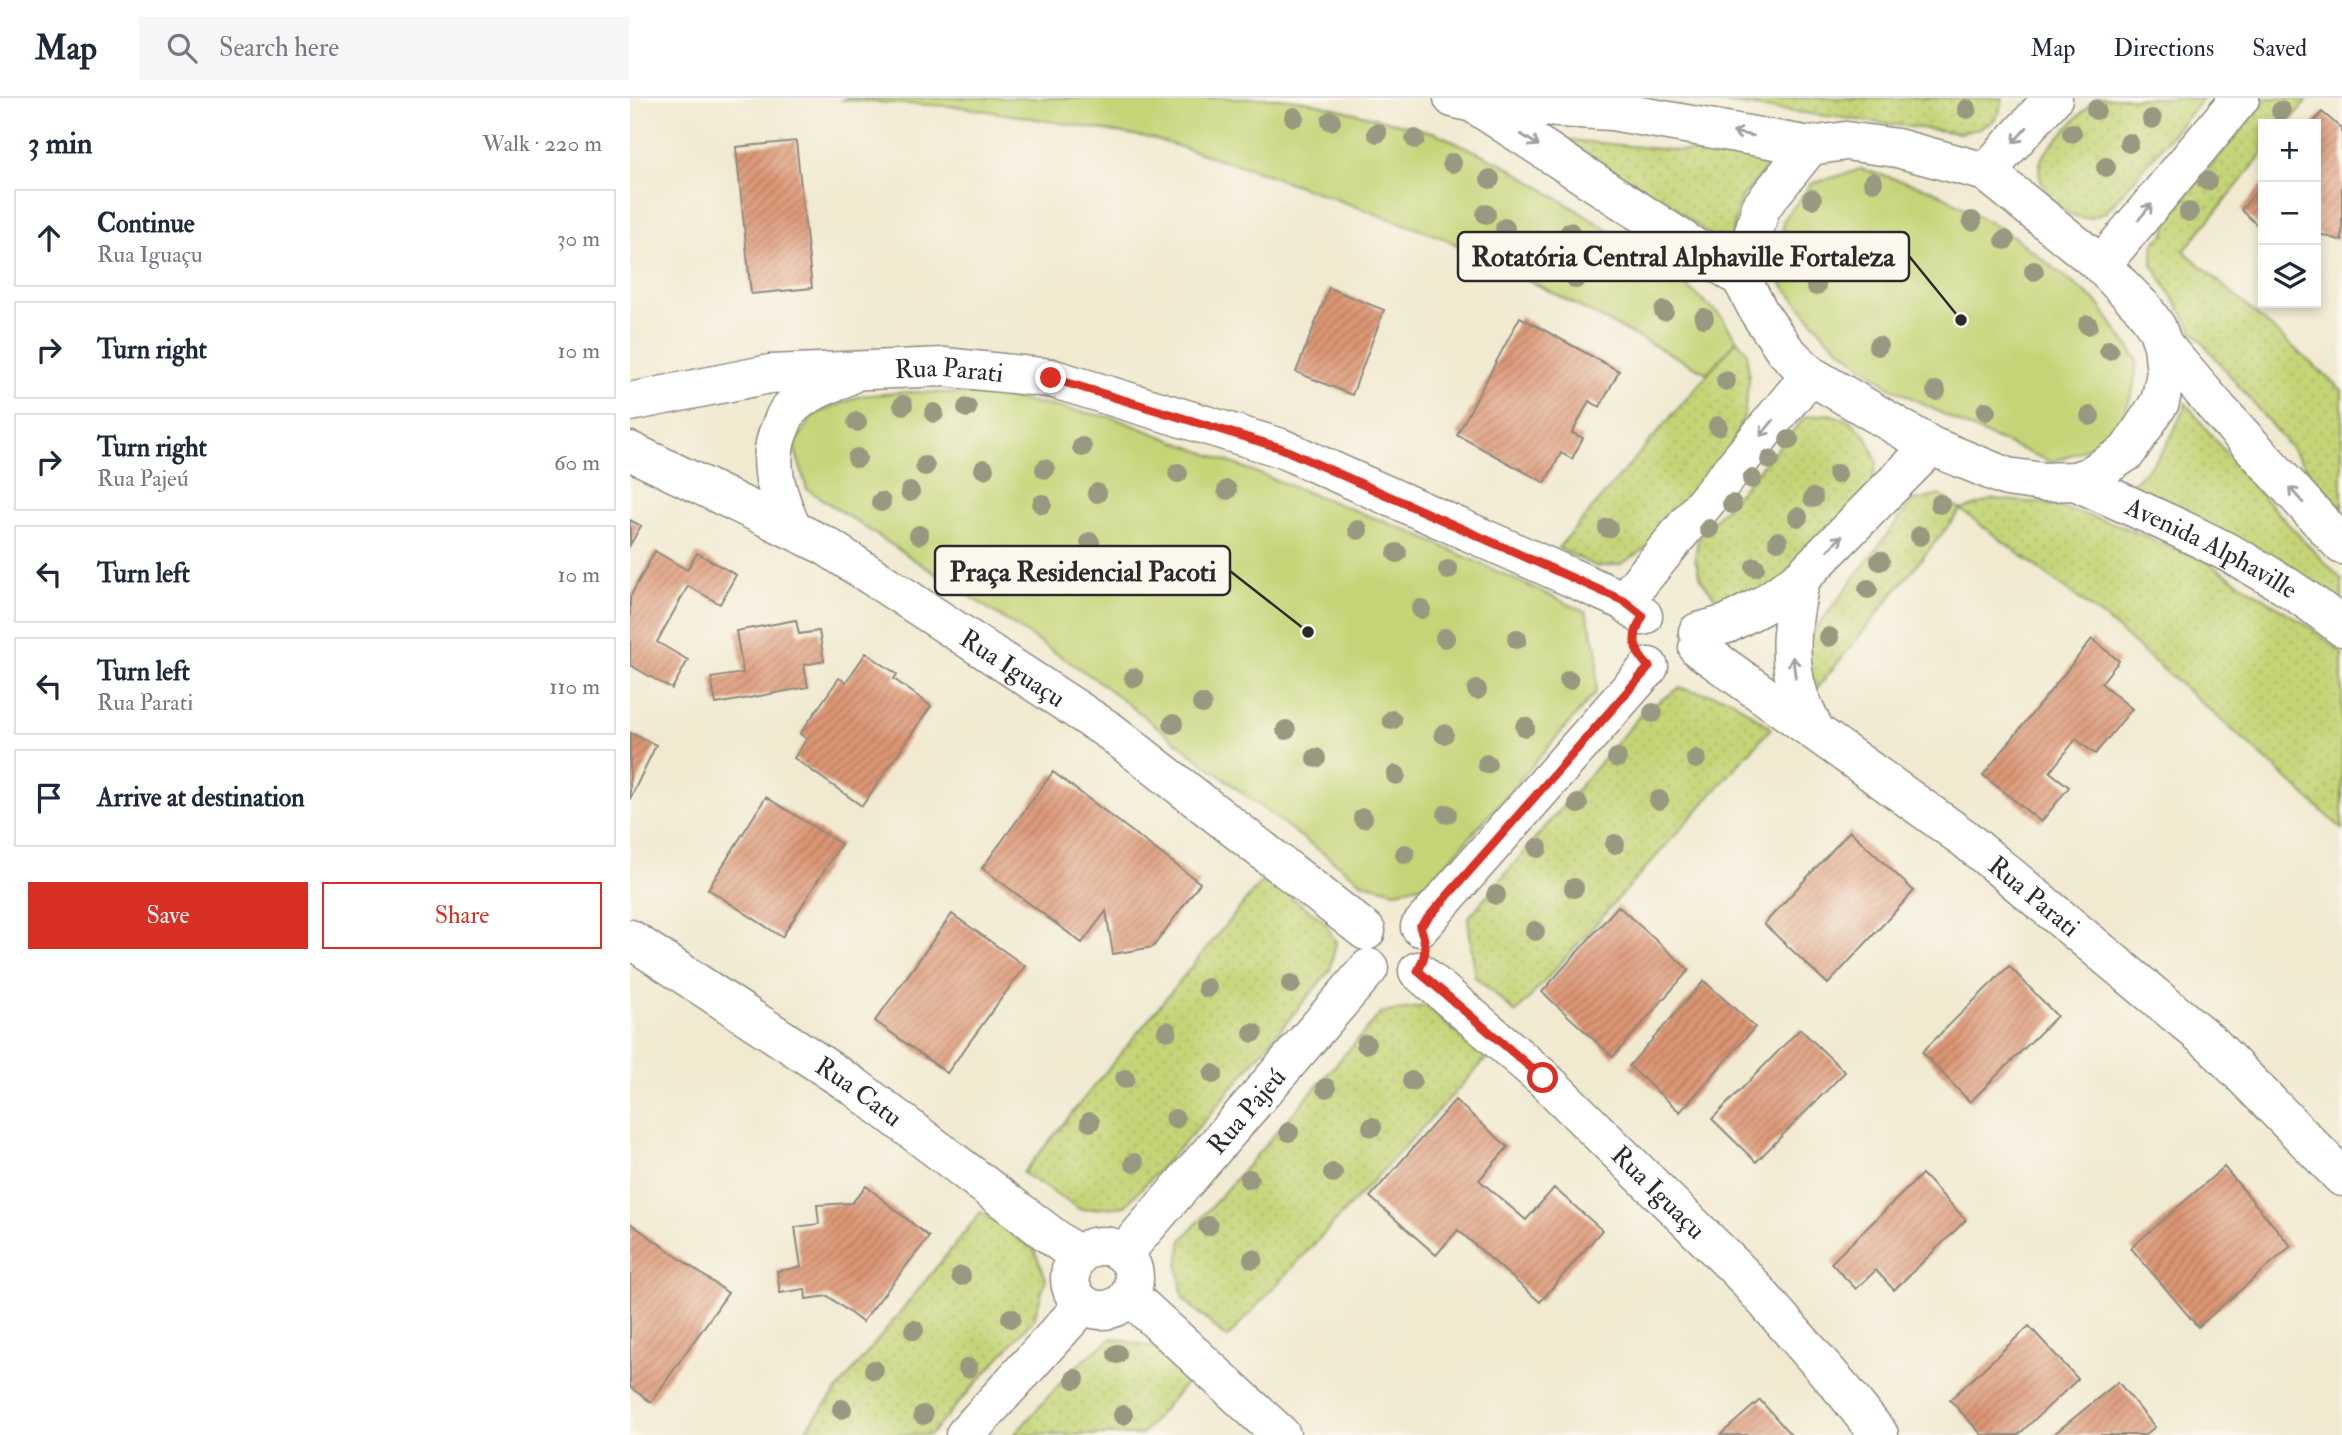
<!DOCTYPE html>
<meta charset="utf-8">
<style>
body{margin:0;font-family:"IM FELL Double Pica",serif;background:#f6f6f7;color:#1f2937}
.controls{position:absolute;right:21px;top:21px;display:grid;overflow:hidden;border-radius:0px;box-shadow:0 4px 10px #0003}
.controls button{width:63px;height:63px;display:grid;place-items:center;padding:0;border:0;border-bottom:2px solid #e0e1e3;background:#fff;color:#1f2937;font:35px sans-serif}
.stop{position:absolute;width:21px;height:21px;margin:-16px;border:5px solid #d93025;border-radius:50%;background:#fff}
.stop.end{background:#d93025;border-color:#fff;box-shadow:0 2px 7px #0008}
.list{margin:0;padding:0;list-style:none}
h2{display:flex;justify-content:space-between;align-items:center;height:91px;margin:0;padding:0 28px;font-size:30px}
h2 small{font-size:23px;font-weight:400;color:#747a83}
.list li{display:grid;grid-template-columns:46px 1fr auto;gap:21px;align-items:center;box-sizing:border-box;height:98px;margin:0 14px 14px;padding:0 14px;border:2px solid #e0e1e3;border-radius:0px}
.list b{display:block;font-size:26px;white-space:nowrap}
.list p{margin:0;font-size:23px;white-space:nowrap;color:#747a83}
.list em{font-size:23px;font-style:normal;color:#747a83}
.actions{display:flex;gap:14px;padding:21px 28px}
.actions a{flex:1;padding:16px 0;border:2px solid #d93025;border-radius:0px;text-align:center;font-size:24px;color:#d93025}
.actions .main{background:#d93025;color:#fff}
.icon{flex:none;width:38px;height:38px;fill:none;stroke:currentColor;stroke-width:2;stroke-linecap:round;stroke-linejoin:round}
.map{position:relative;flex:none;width:1712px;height:1337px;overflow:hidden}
header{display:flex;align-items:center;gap:42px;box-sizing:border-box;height:98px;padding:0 35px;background:#fff;border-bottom:2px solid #e0e1e3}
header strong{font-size:33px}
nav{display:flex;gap:38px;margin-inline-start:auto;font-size:24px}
.search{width:490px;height:63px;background:#f6f6f7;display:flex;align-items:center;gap:18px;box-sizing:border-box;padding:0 24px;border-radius:0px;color:#747a83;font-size:26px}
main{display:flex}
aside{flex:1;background:#fff}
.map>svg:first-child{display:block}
.grass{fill:url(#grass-dots);stroke:#788050;stroke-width:2}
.green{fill:#c4d476;stroke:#788050;stroke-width:2}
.building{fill:url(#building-hatch)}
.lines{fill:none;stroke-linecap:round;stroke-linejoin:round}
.minor-casing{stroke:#8e8a7e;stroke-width:41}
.minor{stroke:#fff;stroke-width:38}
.tree{fill:#999880}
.oneway{stroke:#a0a0a0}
.route{stroke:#d93025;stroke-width:9}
.labels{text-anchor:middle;stroke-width:7;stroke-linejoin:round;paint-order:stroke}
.street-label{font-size:26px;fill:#2b2b2b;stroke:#fbf7ec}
.leader{fill:none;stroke:#2b2b2b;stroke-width:2.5}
.callout-dot{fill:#2b2b2b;stroke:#fbf7ec;stroke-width:2.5}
.callout{fill:#fbf7ec;stroke:#2b2b2b;stroke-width:2.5}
.callout-label{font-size:28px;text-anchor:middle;font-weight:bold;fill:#2b2b2b}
</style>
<header>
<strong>Map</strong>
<div class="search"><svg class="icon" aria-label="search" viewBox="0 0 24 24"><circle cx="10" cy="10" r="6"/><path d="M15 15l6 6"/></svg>Search here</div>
<nav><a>Map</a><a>Directions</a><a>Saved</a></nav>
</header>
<main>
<aside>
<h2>3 min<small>Walk · 220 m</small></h2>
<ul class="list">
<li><svg class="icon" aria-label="ahead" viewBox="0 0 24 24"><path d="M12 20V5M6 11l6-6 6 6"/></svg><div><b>Continue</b><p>Rua Iguaçu</p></div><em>30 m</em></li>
<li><svg class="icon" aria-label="right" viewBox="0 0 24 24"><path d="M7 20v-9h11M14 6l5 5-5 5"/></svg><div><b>Turn right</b></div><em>10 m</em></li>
<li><svg class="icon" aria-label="right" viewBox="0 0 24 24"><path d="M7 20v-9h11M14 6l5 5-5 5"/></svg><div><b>Turn right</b><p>Rua Pajeú</p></div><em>60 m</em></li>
<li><svg class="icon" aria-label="left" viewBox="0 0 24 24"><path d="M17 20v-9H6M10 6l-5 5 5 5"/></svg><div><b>Turn left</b></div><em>10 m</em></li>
<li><svg class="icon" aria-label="left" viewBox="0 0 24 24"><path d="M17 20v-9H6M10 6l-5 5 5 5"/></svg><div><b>Turn left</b><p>Rua Parati</p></div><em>110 m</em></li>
<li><svg class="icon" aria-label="arrive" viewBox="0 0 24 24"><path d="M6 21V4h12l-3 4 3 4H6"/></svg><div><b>Arrive at destination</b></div></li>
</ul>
<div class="actions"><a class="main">Save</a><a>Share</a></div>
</aside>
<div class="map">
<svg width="1712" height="1337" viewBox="0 0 1712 1337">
<defs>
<pattern id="grass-dots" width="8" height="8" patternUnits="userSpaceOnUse" patternTransform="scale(1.75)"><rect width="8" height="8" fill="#c4d476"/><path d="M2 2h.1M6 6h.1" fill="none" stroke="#a9b666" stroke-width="1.8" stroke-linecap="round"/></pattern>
<pattern id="building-hatch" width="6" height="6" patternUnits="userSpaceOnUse" patternTransform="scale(1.75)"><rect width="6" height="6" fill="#dc9573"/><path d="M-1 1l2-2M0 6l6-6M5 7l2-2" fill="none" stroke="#b37a5f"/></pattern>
</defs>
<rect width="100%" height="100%" fill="#fbf7ec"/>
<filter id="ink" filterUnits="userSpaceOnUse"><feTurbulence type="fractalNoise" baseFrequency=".0143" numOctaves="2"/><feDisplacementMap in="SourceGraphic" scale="14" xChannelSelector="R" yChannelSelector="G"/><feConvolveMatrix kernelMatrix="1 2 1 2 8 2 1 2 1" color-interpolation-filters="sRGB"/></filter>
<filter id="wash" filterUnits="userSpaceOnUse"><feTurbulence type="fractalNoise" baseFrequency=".00686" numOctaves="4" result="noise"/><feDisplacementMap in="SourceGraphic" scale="28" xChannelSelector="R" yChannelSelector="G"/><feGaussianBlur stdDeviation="1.57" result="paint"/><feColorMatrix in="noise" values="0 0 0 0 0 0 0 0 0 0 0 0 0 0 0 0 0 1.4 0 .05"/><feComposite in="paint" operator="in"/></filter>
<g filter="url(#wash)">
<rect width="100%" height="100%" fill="#f1ead1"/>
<!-- grass -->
<path class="grass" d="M 1056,0 L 1373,0 C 1370,27 1353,30 1329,35 Z
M 1466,0 L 1573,0 L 1476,114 C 1470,116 1462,121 1455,120 C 1431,119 1402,86 1411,62 C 1415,51 1455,12 1466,0 Z
M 1637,0 L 1679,0 L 1658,26 L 1633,26 L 1633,56 L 1554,153 L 1712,292 L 1712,412 L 1563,233 L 1522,166 L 1524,145 L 1535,136 L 1539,119 Z
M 929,41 L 1143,62 L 1110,102 L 1099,151 L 1030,100 Z
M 1107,242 L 1117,254 L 1119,282 L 1114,318 L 1092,367 L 1019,448 L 991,466 L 967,469 L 928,450 Z
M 1556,305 C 1604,368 1656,426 1712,482 L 1712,508 L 1495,391 C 1531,361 1539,348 1556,305 Z
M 1199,316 L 1220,323 L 1237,339 L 1247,364 L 1241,389 L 1134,505 L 1111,509 L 1086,501 L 1071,481 L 1065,461 L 1068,441 L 1175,319 Z
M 1310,397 L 1331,412 L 1364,401 L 1418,406 L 1489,427 L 1541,450 L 1569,459 L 1681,530 L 1712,555 L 1712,731 L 1613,641 L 1473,519 L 1331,412 L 1185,593 L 1174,546 L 1282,404 Z
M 1049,590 L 1099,600 L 1141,630 L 886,915 L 845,879 L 838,820 L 1012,615 Z
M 634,780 L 693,822 L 706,844 L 700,872 L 577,1020 L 495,1108 L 451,1112 L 393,1075 Z
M 795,908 L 857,960 L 597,1240 L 553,1201 L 548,1167 L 552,1142 L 751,915 Z
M 351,1114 L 404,1152 L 416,1180 L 404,1221 L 300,1337 L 171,1337 Z
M 482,1240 L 522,1249 L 560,1281 L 511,1337 L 384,1337 L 444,1270 Z"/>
<!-- green -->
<path class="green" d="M 216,0 L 650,0 L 676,3 L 806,35 L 875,67 L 1026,162 L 1090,217 L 1107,242 L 1077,275 L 898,182 L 813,140 L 625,72 L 521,40 L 333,9 L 212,2 Z
M 1231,71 L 1303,92 L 1383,138 L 1467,204 L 1507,261 C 1506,273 1505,287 1501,298 C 1487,339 1459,352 1421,364 L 1338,329 L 1258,288 L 1197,240 L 1151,185 L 1153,123 L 1181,86 Z
M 276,294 L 357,296 L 484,320 L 781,434 L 956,514 L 968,555 L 966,594 L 799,786 L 766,793 L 733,785 L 627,706 L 468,583 L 177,391 L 164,348 L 183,317 L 230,298 Z"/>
<g id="blocks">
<!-- building -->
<path class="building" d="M 1692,14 L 1712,31 L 1712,143 L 1686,135 L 1686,26 L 1682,26 Z
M 166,43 L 182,190 L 121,196 L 106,49 Z
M 1633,85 L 1633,132 L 1611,112 Z
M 699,190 L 754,212 L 722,297 L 666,274 Z
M 890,219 L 989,273 L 970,309 L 959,303 L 942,335 L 953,340 L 942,361 L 931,355 L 915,385 L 827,337 Z
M 0,422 L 11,428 L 0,447 Z
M 25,453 L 57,472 L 67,455 L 106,477 L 90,506 L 58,488 L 27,544 L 58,562 L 42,591 L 0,567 L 0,499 Z
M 166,522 L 169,536 L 189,533 L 194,563 L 174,567 L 178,589 L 86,606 L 81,580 L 113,575 L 106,533 Z
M 1462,541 L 1489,563 L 1471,585 L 1502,611 L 1465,656 L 1446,641 L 1420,674 L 1439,689 L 1411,724 L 1353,677 Z
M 236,555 L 267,576 L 264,581 L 301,608 L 232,708 L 164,660 L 177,641 L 170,636 L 209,580 L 216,584 Z
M 0,635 L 26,647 L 0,701 Z
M 423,674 L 570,785 L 523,849 L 483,856 L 476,813 L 452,845 L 352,770 Z
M 136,699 L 211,746 L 152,839 L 78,791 Z
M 1220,733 L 1284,793 L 1198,886 L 1134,826 Z
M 988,808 L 1059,872 L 983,959 L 912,894 Z
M 322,816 L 395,868 L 317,975 L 245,923 Z
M 1379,868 L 1427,918 L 1340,1004 L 1292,954 Z
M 1074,883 L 1125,929 L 1050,1014 L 999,968 Z
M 1170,931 L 1215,974 L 1126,1064 L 1082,1021 Z
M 825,1002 L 878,1049 L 849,1082 L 896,1122 L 924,1090 L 972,1132 L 910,1204 L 828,1132 L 806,1157 L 740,1099 Z
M 1594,1069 L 1661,1148 L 1568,1229 L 1501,1150 Z
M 1292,1076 L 1336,1122 L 1264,1192 L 1246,1172 L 1226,1191 L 1201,1165 Z
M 236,1088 L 299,1139 L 232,1224 L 198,1198 L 176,1201 L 175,1191 L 150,1195 L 147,1173 L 171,1169 L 165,1129 L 189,1126 L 187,1107 L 222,1105 Z
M 0,1125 L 98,1195 L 21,1304 L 0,1289 Z
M 1399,1228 L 1448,1281 L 1388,1337 L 1352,1337 L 1320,1302 Z
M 1488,1284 L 1525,1329 L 1515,1337 L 1423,1337 Z
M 1130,1302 L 1161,1337 L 1090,1337 Z"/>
</g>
</g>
<g filter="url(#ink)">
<use href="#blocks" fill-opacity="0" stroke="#8e8a7e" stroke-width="2"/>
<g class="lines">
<defs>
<g id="minor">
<path d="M 823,0 L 843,5 L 1111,180"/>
<path d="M 846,5 L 982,13 L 1180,48"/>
<path d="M 1216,43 L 1267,50 L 1356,74 L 1471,167 L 1514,211 L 1527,230 L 1533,247 L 1536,275 L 1530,304 L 1497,354 L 1460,378 L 1445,383 L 1412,384 L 1377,379 L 1301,348 L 1180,277 L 1155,252 L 1130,216 L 1111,180 L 1131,109 L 1180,48 Z"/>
<path d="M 1356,74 L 1423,0"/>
<path d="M 1471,167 L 1610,0"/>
<path d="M 1533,247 L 1588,311 L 1712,447"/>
<path id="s1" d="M 0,304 L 140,276 L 314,269 L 421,280 L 651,350 L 994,503 L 1013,518"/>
<path id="s2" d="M 0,353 L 196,448 L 481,634 L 736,833"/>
<path id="s3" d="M 1445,383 C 1537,425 1633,463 1712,529"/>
<path d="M 162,431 C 148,398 134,363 151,328 C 153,323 155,317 158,313 C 173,295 199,287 219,277"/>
<path d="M 1171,480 C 1162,519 1156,560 1169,598 C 1174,610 1180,622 1185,633"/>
<path d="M 994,503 L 1180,277"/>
<path d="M 1068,534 L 1097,526 L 1135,506 L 1171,480 L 1301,348"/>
<path id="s4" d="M 1068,550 L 1334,740 L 1582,946 L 1712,1079"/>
<path d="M 790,829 L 1019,569"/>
<path id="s5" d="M 0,841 L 225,989 L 448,1158"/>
<path id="s6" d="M 788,873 L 913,980 L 1110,1174 L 1215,1294 L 1249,1337"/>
<circle cx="472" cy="1180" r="32"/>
<path id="s7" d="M 493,1156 L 739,870"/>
<path d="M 500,1198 L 651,1337"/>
<path d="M 335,1337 L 453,1207"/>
</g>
</defs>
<!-- minor casing -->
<use href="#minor" class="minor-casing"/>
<!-- minor -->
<use href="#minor" class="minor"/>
</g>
<!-- trees -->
<g class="tree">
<circle cx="1337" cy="11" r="10"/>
<circle cx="1466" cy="12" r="10"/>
<circle cx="1651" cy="13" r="10"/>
<circle cx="664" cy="19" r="10"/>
<circle cx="1522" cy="21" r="10"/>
<circle cx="701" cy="23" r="10"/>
<circle cx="747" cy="35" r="10"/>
<circle cx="1442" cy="35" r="10"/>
<circle cx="785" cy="41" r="10"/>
<circle cx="1499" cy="45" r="10"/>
<circle cx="822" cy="65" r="10"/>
<circle cx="1476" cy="69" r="10"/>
<circle cx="860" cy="81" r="10"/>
<circle cx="1577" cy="83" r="10"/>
<circle cx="1243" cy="84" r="10"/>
<circle cx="1182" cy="101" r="10"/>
<circle cx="1559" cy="114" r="10"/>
<circle cx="856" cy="116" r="10"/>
<circle cx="1342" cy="123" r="10"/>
<circle cx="875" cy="130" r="10"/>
<circle cx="940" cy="134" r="10"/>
<circle cx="1375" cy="142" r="10"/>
<circle cx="1159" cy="144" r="10"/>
<circle cx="1404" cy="173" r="10"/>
<circle cx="946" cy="181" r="10"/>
<circle cx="1186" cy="188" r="10"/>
<circle cx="1034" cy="213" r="10"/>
<circle cx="1074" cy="220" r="10"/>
<circle cx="1458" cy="227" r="10"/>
<circle cx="1248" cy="248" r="10"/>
<circle cx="1479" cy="252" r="10"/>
<circle cx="1096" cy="283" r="10"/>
<circle cx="1306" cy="293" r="10"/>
<circle cx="273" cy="307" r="10"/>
<circle cx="337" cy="310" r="10"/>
<circle cx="1356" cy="313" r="10"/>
<circle cx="304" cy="315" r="10"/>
<circle cx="1460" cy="318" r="10"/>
<circle cx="227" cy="324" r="10"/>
<circle cx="1088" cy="328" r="10"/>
<circle cx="1159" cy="342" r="10"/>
<circle cx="452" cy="349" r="10"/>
<circle cx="227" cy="360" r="10"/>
<circle cx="1140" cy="362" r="10"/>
<circle cx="295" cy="368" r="10"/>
<circle cx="354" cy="371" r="10"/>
<circle cx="415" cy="371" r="10"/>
<circle cx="548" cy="375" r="10"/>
<circle cx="1207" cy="376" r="10"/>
<circle cx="1122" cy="381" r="10"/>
<circle cx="597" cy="392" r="10"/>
<circle cx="280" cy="394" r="10"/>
<circle cx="467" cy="395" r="10"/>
<circle cx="1183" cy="400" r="10"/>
<circle cx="251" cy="404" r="10"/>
<circle cx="412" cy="406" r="10"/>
<circle cx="1102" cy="406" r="10"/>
<circle cx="1310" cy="406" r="10"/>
<circle cx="1168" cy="419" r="10"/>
<circle cx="978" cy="430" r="10"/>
<circle cx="1079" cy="431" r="10"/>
<circle cx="728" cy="432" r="10"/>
<circle cx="289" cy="437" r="10"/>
<circle cx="1290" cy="438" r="10"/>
<circle cx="1148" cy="443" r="10"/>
<circle cx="460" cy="444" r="10"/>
<circle cx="767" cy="455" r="10"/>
<circle cx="1250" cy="463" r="10"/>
<circle cx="1125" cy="469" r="10"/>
<circle cx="818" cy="472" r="10"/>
<circle cx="1238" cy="491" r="10"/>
<circle cx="791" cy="511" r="10"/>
<circle cx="1199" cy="539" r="10"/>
<circle cx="815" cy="540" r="10"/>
<circle cx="887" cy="541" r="10"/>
<circle cx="504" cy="580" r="10"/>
<circle cx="939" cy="582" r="10"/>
<circle cx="847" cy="592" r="10"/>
<circle cx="572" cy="606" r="10"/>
<circle cx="1023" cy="615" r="10"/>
<circle cx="762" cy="622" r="10"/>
<circle cx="543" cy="626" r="10"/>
<circle cx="895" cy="629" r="10"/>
<circle cx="656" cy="632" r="10"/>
<circle cx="814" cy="636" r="10"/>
<circle cx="686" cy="660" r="10"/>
<circle cx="987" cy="660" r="10"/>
<circle cx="1066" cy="661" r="10"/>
<circle cx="857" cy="666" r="10"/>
<circle cx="766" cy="677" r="10"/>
<circle cx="1029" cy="702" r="10"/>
<circle cx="948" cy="706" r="10"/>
<circle cx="817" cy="716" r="10"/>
<circle cx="733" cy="720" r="10"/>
<circle cx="985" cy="746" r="10"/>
<circle cx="908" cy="750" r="10"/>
<circle cx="775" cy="756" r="10"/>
<circle cx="944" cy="790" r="10"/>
<circle cx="866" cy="797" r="10"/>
<circle cx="905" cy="833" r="10"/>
<circle cx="661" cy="886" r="10"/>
<circle cx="577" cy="890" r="10"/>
<circle cx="537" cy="933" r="10"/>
<circle cx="623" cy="935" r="10"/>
<circle cx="736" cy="946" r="10"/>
<circle cx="583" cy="976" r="10"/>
<circle cx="495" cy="981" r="10"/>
<circle cx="782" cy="983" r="10"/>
<circle cx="696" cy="990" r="10"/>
<circle cx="545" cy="1021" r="10"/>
<circle cx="460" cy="1024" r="10"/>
<circle cx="742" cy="1029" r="10"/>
<circle cx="659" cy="1034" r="10"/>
<circle cx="504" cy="1065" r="10"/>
<circle cx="703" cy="1075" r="10"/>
<circle cx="619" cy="1081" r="10"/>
<circle cx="578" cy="1128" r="10"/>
<circle cx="623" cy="1161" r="10"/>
<circle cx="331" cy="1178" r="10"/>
<circle cx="381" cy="1220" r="10"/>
<circle cx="284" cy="1232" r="10"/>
<circle cx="487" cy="1256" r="10"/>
<circle cx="338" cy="1270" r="10"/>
<circle cx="244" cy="1272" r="10"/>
<circle cx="445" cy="1281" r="10"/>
<circle cx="212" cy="1311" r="10"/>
<circle cx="293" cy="1317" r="10"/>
<circle cx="493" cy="1317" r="10"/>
</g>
<!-- one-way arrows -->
<defs><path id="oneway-shaft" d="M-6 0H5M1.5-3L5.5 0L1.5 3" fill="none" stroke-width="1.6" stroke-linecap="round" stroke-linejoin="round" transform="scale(1.75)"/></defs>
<g class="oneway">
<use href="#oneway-shaft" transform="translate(1113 36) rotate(-170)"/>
<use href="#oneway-shaft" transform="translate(1390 37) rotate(132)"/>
<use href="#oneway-shaft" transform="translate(900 42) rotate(33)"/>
<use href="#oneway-shaft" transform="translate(1515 114) rotate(-50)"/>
<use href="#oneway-shaft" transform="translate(1137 330) rotate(130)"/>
<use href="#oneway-shaft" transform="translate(1666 397) rotate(-132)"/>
<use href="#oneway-shaft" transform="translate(1205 445) rotate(-45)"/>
<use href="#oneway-shaft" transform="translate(1164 569) rotate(-98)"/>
</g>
</g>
<g class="lines" filter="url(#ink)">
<!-- route -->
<path class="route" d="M 421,280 L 651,350 L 994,503 L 1013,518 C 1001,538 1002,552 1019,569 L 790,829 C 797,846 797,856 788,873 L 913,980"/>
</g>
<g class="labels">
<!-- street labels -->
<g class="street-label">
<text dy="9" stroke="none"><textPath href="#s1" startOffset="322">Rua Parati</textPath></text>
<text dy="9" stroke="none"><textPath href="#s3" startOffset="152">Avenida Alphaville</textPath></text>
<text dy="9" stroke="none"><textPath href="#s2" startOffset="441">Rua Iguaçu</textPath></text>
<text dy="9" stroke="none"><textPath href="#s4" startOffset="418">Rua Parati</textPath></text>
<text dy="9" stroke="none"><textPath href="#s5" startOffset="275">Rua Catu</textPath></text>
<text dy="9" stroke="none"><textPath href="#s7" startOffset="189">Rua Pajeú</textPath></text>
<text dy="9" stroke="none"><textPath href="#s6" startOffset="327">Rua Iguaçu</textPath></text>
</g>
</g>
<!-- callouts -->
<path class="leader" d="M1331 222L1279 158M678 534L600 473"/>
<g class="callout-dot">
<circle cx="1331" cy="222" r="7"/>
<circle cx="678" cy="534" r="7"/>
</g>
<g class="callout">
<rect x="828" y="134" width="451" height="49" rx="7"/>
<rect x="305" y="448" width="295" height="49" rx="7"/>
</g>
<g class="callout-label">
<text x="1053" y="168">Rotatória Central Alphaville Fortaleza</text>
<text x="453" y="483">Praça Residencial Pacoti</text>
</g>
</svg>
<div class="controls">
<button>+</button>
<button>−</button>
<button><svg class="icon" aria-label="layers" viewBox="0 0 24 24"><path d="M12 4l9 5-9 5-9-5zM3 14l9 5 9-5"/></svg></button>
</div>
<div class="stop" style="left:913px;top:980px"></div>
<div class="stop end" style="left:421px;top:280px"></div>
</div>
</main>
